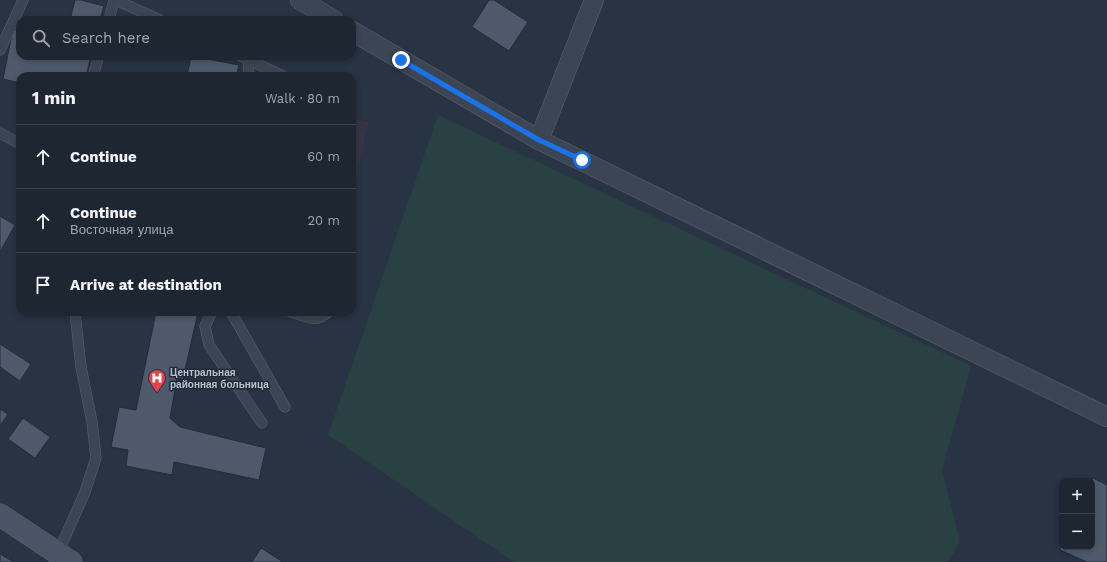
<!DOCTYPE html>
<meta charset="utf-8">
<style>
body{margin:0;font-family:"Work Sans",sans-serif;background:#262e3a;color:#f1f3f6}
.controls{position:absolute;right:12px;bottom:12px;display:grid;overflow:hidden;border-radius:8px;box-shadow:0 2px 6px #0003}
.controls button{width:36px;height:36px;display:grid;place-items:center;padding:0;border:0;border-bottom:1px solid #3c434d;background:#1e2632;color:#f1f3f6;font:20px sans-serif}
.stop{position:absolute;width:12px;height:12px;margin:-9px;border:3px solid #1a73e8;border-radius:50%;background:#fff}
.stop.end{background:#1a73e8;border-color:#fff;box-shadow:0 1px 4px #0008}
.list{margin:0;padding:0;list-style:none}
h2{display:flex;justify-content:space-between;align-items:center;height:52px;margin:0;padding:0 16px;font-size:17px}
h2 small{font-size:13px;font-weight:400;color:#a1a5ac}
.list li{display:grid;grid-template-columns:26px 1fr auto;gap:12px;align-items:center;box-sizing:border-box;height:64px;padding:0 16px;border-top:1px solid #3c434d}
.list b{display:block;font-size:15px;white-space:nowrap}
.list p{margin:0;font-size:13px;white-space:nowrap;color:#a1a5ac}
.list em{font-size:13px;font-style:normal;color:#a1a5ac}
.icon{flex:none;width:22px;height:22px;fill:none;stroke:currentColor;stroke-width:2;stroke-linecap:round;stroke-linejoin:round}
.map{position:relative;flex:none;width:1107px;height:562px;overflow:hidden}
.search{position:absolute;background:#1e2632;box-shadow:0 2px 6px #0003;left:16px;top:16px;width:340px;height:44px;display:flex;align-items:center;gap:10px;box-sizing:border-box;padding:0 14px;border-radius:12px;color:#a1a5ac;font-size:15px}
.panel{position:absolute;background:#1e2632;box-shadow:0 2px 6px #0003;left:16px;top:72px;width:340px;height:244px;border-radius:12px}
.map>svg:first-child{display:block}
.medical{fill:#373444}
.green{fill:#2a4144}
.building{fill:#4e5a6c;stroke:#232c3a}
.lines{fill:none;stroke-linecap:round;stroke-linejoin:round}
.lane-casing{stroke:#5b6370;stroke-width:11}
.street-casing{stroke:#5b6370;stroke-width:20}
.secondary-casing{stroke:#5b6370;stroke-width:23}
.lane{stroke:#3c4553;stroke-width:10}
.street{stroke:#3c4553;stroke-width:19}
.secondary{stroke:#4b5466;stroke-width:22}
.route{stroke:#1a73e8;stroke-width:5}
.labels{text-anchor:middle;stroke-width:3;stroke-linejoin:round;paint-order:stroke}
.poi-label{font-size:10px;font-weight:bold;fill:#bac1cd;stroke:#212a39;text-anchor:start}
</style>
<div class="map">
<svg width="1107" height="562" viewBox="0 0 1107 562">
<rect width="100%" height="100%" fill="#283343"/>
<!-- medical -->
<path class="medical" d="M 352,118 L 369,122 L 352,193 Z"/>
<!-- green -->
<path class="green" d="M 438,115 L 971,366 L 942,470 L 960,542 L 948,562 L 514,562 L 328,435 Z"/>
<!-- building -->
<path class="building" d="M 75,0 L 81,0 L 104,6 L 100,20 L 70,20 Z
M 489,0 L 494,0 L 528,22 L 509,51 L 472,27 Z
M 13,29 L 20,31 L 20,56 L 91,56 L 86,76 L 20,76 L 20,83 L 3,79 Z
M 191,56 L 239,65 L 236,76 L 187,76 Z
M 0,216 L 15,225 L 0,252 Z
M 156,312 L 198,312 L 183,379 L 177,378 L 170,418 L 180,427 L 266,448 L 259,480 L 174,462 L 172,475 L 126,466 L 128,450 L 111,447 L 119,407 L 136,410 Z
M 0,344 L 31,364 L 20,381 L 0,367 Z
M 0,409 L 8,414 L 0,426 Z
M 23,418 L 50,437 L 35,458 L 8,439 Z
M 1093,478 L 1107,485 L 1107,562 L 1087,562 L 1060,550 L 1062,545 L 1062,547 L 1092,547 L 1092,481 Z
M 261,548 L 283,562 L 252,562 Z
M 0,554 L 14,562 L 0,562 Z"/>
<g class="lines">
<defs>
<path id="lane" d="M 116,0 L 160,20
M 109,20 L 114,0
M 0,50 L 23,0
M 241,56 L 249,60 L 248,76
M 249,60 L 283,76
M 93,76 L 99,56
M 0,133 L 20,144
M 212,312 L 205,326 L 209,345 L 262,423
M 231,312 L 285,407
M 291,312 C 305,316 316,324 328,312
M 58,553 L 85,492 L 96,458 L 92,422 L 81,367 L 75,312"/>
<path id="street" d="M 300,0 L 334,20
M 352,31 L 539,140 L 1107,417
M 539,140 L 594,0"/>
<path id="secondary" d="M 0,515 L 71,562"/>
</defs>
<!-- lane casing -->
<use href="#lane" class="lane-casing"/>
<!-- street casing -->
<use href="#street" class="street-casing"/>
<!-- secondary casing -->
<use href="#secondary" class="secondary-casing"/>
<!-- lane -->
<use href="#lane" class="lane"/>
<!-- street -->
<use href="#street" class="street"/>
<!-- secondary -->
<use href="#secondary" class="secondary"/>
</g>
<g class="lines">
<!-- route -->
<path class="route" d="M 401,60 L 539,140 L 582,160"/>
</g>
<!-- icons -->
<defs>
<symbol id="hospital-pin" viewBox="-11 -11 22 30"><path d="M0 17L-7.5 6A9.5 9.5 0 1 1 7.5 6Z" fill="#e0444e" stroke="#212a39"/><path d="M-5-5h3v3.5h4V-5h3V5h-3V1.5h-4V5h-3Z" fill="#fff"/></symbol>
</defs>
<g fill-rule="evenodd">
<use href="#hospital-pin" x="147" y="368" width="20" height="27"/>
</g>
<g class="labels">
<!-- poi labels -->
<g class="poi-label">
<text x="170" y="376">Центральная<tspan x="170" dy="12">районная больница</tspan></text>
</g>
</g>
</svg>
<div class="controls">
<button>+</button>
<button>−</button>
</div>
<div class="stop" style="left:582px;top:160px"></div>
<div class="stop end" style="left:401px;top:60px"></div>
<div class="search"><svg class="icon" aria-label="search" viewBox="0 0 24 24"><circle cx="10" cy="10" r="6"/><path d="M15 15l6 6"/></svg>Search here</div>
<section class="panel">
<h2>1 min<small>Walk · 80 m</small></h2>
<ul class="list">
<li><svg class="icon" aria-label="ahead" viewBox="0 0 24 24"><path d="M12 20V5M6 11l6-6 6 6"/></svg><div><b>Continue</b></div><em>60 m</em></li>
<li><svg class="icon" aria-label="ahead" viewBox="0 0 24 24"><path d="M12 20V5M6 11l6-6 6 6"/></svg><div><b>Continue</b><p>Восточная улица</p></div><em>20 m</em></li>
<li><svg class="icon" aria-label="arrive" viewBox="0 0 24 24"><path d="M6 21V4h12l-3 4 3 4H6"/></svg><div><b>Arrive at destination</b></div></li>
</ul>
</section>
</div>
